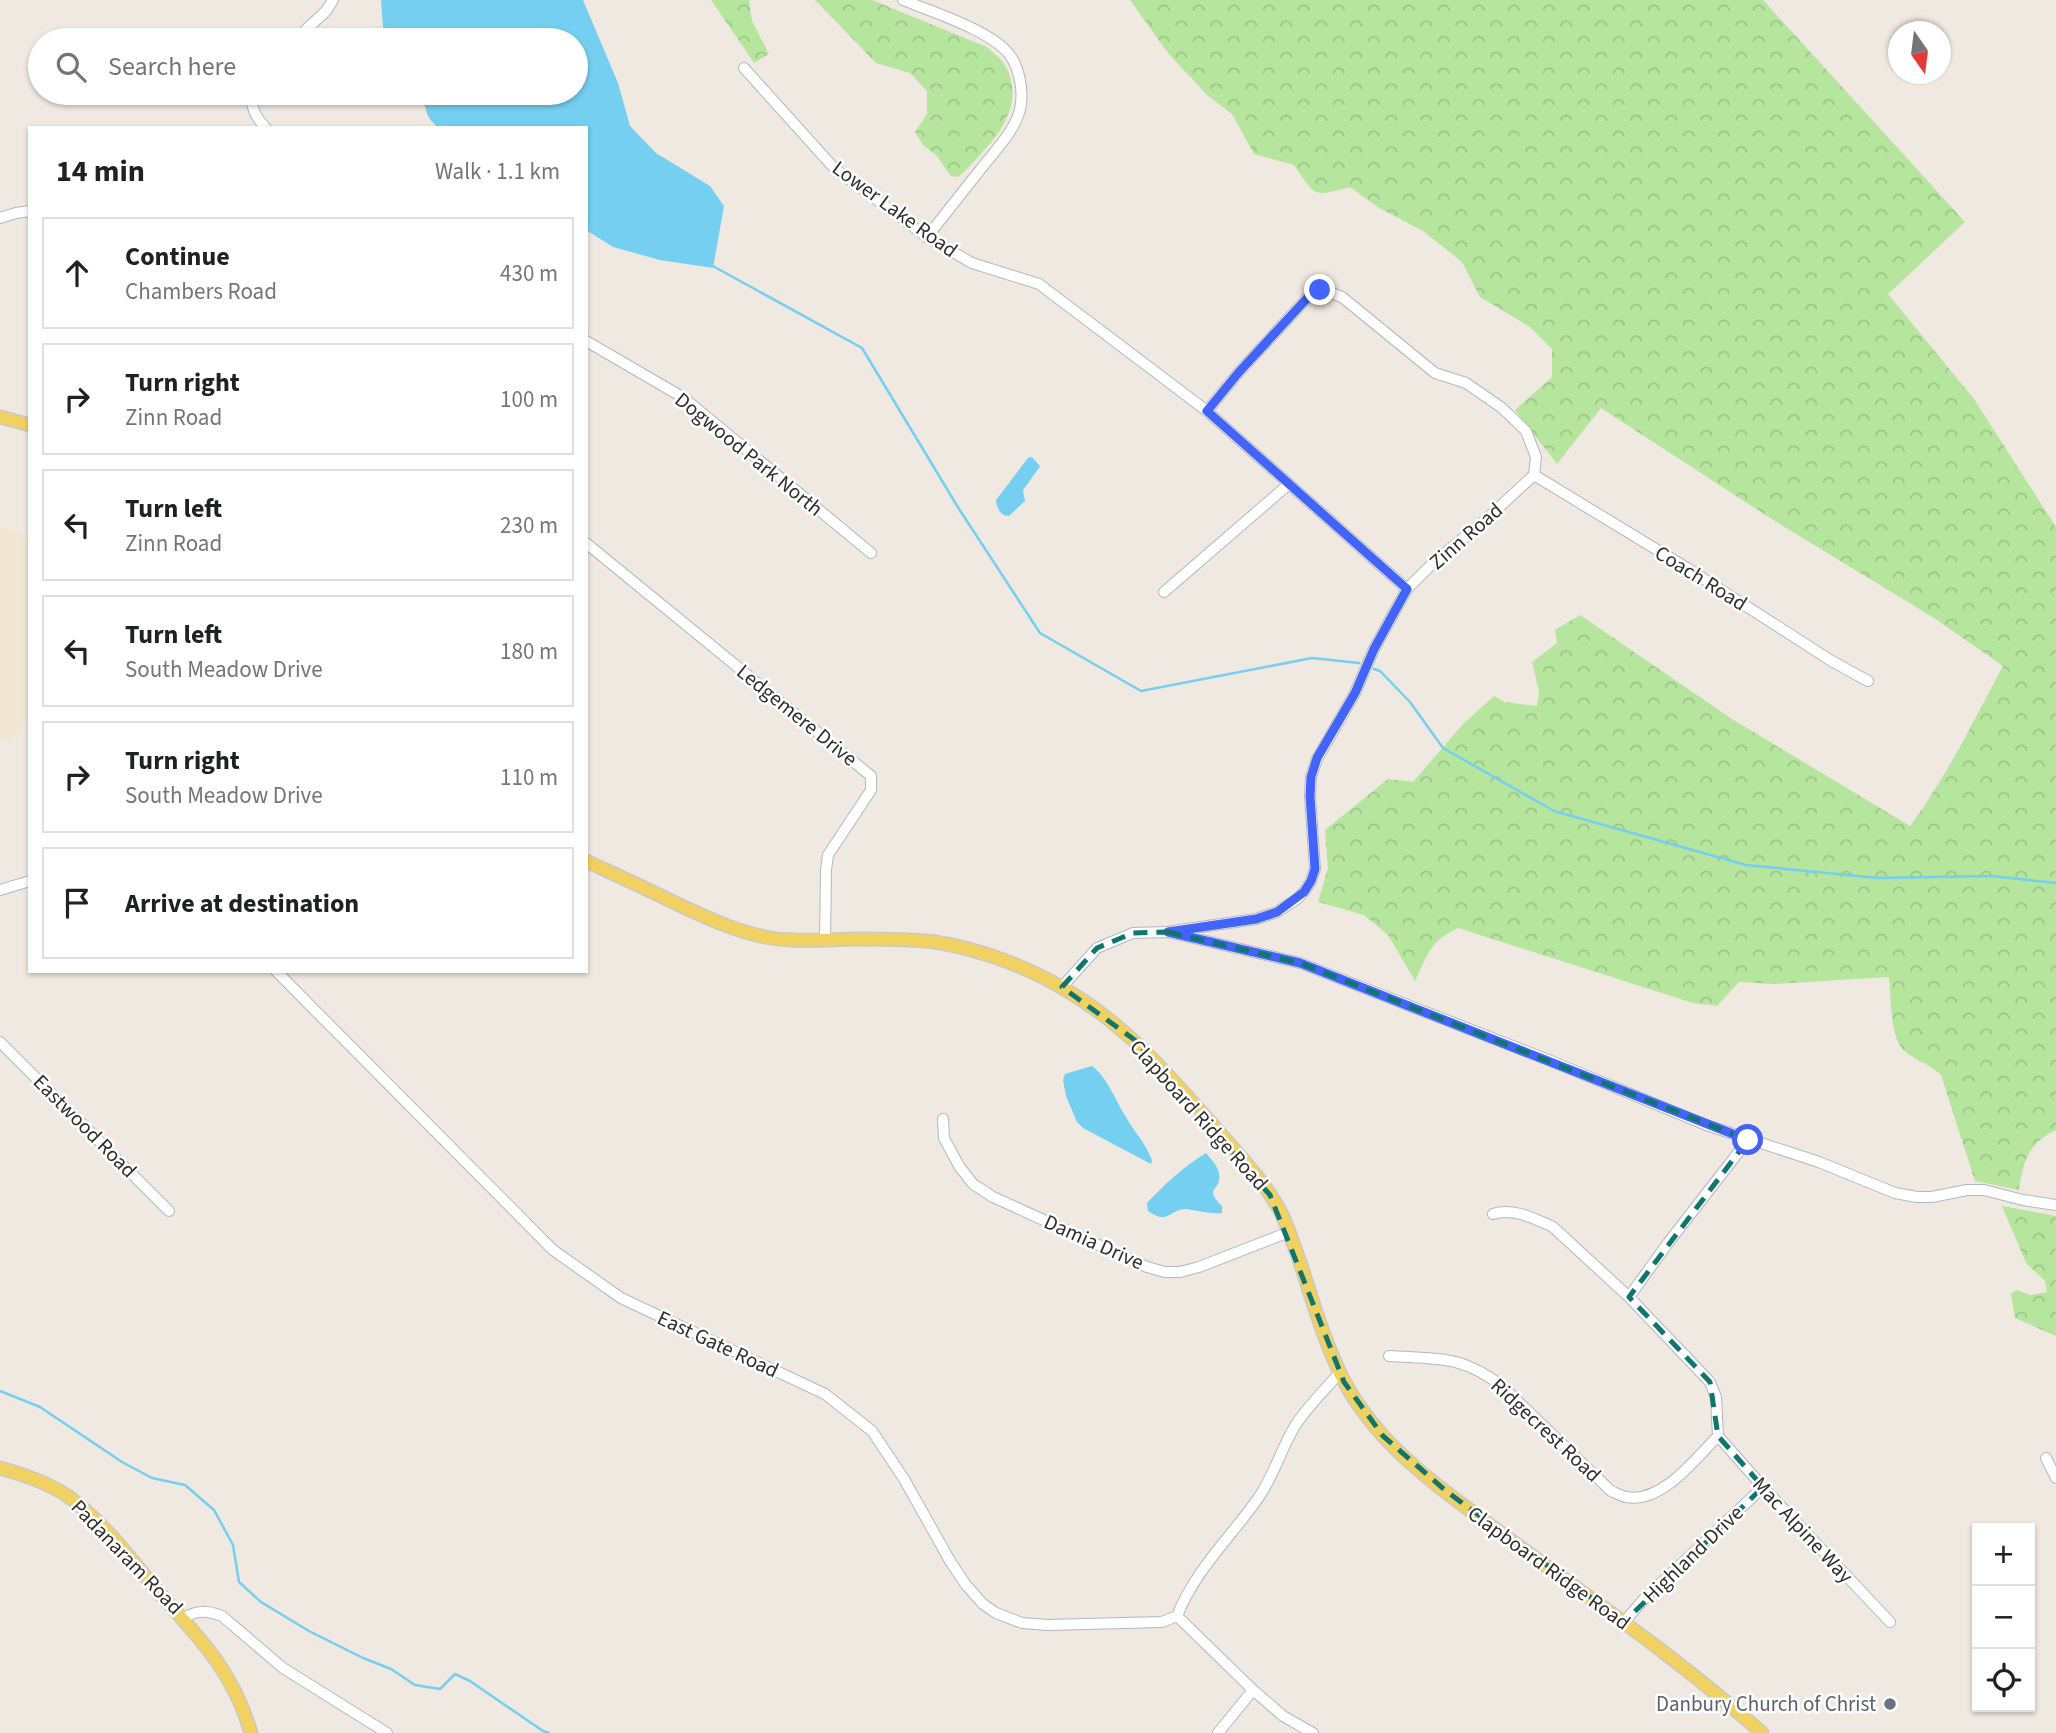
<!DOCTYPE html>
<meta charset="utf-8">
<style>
body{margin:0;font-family:"Source Sans 3",sans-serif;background:#f2f2f2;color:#202124}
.controls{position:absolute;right:21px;bottom:21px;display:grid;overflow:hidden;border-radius:0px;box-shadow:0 2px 5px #0004}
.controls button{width:63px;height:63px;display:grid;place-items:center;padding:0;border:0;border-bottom:2px solid #e0e0e0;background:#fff;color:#202124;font:35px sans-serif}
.compass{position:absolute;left:1888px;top:21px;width:63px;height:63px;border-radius:50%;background:#fff;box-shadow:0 2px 5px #0004;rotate:166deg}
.stop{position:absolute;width:21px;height:21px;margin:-16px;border:5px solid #4264fb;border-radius:50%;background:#fff}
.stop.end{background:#4264fb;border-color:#fff;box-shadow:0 2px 7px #0008}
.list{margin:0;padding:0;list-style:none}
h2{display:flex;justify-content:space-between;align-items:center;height:91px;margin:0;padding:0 28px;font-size:30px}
h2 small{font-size:23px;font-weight:400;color:#757577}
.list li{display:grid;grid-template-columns:46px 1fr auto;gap:21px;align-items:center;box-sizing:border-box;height:112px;margin:0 14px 14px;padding:0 14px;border:2px solid #e0e0e0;border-radius:0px}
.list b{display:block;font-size:26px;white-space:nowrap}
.list p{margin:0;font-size:23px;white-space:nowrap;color:#757577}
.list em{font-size:23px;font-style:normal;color:#757577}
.icon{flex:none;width:38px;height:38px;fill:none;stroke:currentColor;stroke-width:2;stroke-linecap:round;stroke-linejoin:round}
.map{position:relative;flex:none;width:2056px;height:1733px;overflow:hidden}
.search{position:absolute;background:#fff;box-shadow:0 2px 5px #0004;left:28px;top:28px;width:560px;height:77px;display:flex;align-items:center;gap:18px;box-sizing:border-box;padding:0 24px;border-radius:38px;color:#757577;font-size:26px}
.panel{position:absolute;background:#fff;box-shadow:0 2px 5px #0004;left:28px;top:126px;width:560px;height:847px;border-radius:0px}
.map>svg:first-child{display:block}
.education{fill:#f0e6d1}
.forest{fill:url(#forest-crowns)}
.water{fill:#75cff0}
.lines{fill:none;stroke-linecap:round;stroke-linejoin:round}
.stream{stroke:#75cff0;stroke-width:2.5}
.minor-casing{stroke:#b4b7c1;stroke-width:12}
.major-casing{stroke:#c9c9c9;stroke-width:15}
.minor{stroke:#fff;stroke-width:10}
.major{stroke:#f2d163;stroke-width:12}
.route{stroke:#4264fb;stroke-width:9}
.marked{fill:none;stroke:#0f766e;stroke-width:5;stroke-dasharray:14 9;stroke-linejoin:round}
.worship-dot{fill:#6b7280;stroke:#fff;stroke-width:2.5}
.labels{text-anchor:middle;stroke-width:5;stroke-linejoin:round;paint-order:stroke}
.street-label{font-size:21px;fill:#2e2e2e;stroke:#fff}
.worship-label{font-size:21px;fill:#5b616d;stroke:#fff;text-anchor:end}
</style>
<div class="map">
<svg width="2056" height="1733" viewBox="0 0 2056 1733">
<defs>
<pattern id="forest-crowns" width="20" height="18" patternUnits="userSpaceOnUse" patternTransform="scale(1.75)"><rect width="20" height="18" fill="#b6e59e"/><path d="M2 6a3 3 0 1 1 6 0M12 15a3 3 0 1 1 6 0" fill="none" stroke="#9dc588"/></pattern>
</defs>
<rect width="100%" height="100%" fill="#efe9e1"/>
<!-- education -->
<path class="education" d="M 0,527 L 30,537 L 30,714 L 9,743 L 0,737 Z"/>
<!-- forest -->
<path class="forest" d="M 711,0 L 749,0 L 752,21 L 769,54 L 754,63 Z
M 815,0 L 872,0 L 987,47 C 992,52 999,57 1003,62 C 1025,97 1005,128 981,154 C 973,162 967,170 958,177 L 951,176 L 936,155 L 923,145 L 915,132 L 927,114 L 927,91 L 910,73 L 876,63 Z
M 1130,0 L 1763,0 L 1965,222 L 1888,294 L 1974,399 L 2056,527 L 2056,1130 C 2028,1143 2023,1162 2019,1190 L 1975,1181 L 1941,1075 C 1929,1063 1910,1059 1901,1047 C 1890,1033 1891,994 1889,977 L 1774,984 L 1739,982 L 1717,1006 L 1693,1003 L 1458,928 C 1430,941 1428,954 1415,981 L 1388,935 L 1364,915 L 1318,902 L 1328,868 L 1325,830 L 1388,779 L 1413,782 L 1463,724 L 1494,696 L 1505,702 L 1537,706 L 1539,692 L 1532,662 L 1557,643 L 1555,630 L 1580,615 L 1732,719 L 1910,826 C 1947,776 1974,720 2003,666 L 1934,618 L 1770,518 L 1601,408 L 1557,464 L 1515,410 L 1552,377 L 1552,349 L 1530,327 L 1480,297 L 1462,262 L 1423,231 L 1379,208 L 1350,187 C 1312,197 1316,197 1294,165 L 1254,154 L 1232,114 L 1207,95 L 1168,53 Z
M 2002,1206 L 2056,1216 L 2056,1336 L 2015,1318 L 2011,1294 L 2017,1290 L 2030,1295 L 2047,1292 L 2045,1281 L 2026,1263 Z"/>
<!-- water -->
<path class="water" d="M 381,0 L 583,0 L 618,83 L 630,126 L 656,153 L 710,186 L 724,206 L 713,268 L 660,260 L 613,247 L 586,230 L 586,128 L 439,128 C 421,114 430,108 418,93 L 576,93 L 576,40 L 384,40 Z
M 1032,457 L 1040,466 L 1039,468 L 1023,490 L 1025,501 L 1009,516 C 1000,516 997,508 996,500 L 1028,458 Z
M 1092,1066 C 1108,1078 1115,1100 1126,1117 C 1135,1133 1145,1142 1152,1160 L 1151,1164 L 1083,1128 L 1077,1122 L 1066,1096 L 1063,1080 L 1065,1074 Z
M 1206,1153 C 1211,1159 1218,1166 1219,1174 C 1222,1191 1202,1187 1222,1206 L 1222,1213 C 1209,1214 1199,1211 1187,1209 C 1170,1208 1169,1226 1148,1211 L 1147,1203 C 1165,1184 1183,1167 1206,1153 Z"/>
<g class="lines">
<!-- stream -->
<path class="stream" d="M 711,265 L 862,348 L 959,509 L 1040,633 L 1141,691 L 1312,658 L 1359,663
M 1374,669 L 1380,671 L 1410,702 L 1443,748 L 1554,811 L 1746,865 L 1878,878 L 1991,876 L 2056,883
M 0,1391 L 40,1407 L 122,1462 L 152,1478 L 185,1485 L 214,1510 L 233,1545 L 239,1582 L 261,1602 L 309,1631 L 363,1658 L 391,1669 L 415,1685 L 440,1689 L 455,1674 L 470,1681 L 543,1731 L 549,1733"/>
<defs>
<path id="minor" d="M 903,0 C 932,12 990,30 1009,54 C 1021,70 1025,97 1018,116 C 1011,134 996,150 984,165 C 965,189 946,213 927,237
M 295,40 L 326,11 L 333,0
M 744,68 L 834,168 L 927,237 L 972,263 L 1039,284 L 1207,411 L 1407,589
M 253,93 C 249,106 257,119 266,128
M 0,218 L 16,213 L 30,211
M 586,341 L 684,398 L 871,553
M 1207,411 L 1239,372 L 1311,294 C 1323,289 1330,292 1342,297 L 1435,373 L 1466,383 L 1502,408 L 1526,431 L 1536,457 L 1534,475
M 1534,475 L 1687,568 L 1830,660 L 1868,681
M 586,543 L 871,776 L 871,790 L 828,855 L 826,870 L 825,939
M 1164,592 L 1289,484
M 0,890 L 30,881
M 1173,931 L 1256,919 L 1277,912 L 1297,899 L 1304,892 L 1311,881 L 1315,869 L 1310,796 L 1311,777 L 1317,759 L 1355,693 L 1374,649 L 1407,589 L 1434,562 L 1481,524 L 1534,475
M 276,971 L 553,1250 L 621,1298 L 825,1394 L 872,1431 L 904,1479 L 950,1561 L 966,1585 L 983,1604 L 996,1613 L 1022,1623 L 1048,1625 L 1162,1622 L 1177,1616
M 1062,987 L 1097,948 L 1133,933 L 1168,932 L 1300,963 L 1551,1061 L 1706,1125 L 1819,1162 L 1895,1193 L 1917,1197 L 1932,1197 L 1967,1190 L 1984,1190 L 2023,1200 L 2056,1205
M 0,1042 L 169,1211
M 943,1119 L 944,1138 L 959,1166 L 973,1184 L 993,1197 L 1147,1267 L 1165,1272 L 1180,1272 L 1199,1267 L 1289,1232
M 1629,1297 L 1668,1243 L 1748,1140
M 1389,1356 C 1438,1359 1463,1355 1503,1387 L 1611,1491 C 1616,1493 1621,1496 1626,1497 C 1662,1504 1696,1458 1718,1436 L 1716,1397 L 1710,1382 L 1629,1297 L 1553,1227 C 1535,1219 1513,1207 1493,1214
M 1718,1436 L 1763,1487 L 1890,1622
M 2046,1458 L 2056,1478
M 1177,1616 C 1195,1570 1231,1537 1259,1497 C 1274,1475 1281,1449 1295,1426 C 1306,1408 1326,1389 1340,1372
M 1177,1616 L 1253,1690 L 1283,1716 L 1313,1733
M 182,1619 C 196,1610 206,1610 222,1616 L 283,1668 L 387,1733
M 1624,1622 L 1644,1599 L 1763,1487
M 1218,1733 L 1253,1690"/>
<path id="major" d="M 0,417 L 30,425
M 586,861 C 614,874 643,887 671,901 C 701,915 731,930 765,937 C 795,943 827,939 858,939 C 884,939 910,939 935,942 C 980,949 1028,967 1066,990 C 1128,1026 1172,1079 1219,1132 C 1242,1159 1269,1186 1284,1219 C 1306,1271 1317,1328 1343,1379 C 1353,1399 1368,1419 1383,1436 C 1420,1476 1466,1507 1509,1539 C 1595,1602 1683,1662 1762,1733
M 0,1468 C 24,1475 49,1483 69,1497 C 103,1522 128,1555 154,1587 C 197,1636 232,1668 251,1733"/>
</defs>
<!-- minor casing -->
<use href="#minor" class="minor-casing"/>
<!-- major casing -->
<use href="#major" class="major-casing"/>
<!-- minor -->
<use href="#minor" class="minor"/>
<!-- major -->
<use href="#major" class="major"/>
</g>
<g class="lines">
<!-- route -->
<path class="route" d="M 1320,290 L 1311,294 L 1239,372 L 1207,411 L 1407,589 L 1374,649 L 1355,693 L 1317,758 L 1311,777 L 1310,796 L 1315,869 L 1311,881 L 1304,892 L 1277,912 L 1256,919 L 1168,932 L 1300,963 L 1748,1140"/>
</g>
<!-- marked area -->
<path class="marked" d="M 1168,932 L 1300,963 L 1748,1140 L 1629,1297 L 1710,1382 L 1718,1436 L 1763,1487 L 1624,1622 L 1446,1491 L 1383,1436 L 1344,1382 L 1270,1195 L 1136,1041 L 1062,987 L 1097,948 L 1133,933 Z"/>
<!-- markers -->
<circle class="worship-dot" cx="1890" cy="1704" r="7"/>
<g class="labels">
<!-- street labels -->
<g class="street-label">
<text transform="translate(895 209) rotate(36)" y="7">Lower Lake Road</text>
<text transform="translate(749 454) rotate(39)" y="7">Dogwood Park North</text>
<text transform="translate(1466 536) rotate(-41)" y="7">Zinn Road</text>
<text transform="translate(1701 578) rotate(32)" y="7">Coach Road</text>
<text transform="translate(797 715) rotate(39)" y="7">Ledgemere Drive</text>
<text transform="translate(1199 1115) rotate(48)" y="7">Clapboard Ridge Road</text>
<text transform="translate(85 1126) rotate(45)" y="7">Eastwood Road</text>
<text transform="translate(1094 1242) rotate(24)" y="7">Damia Drive</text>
<text transform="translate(718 1344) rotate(25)" y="7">East Gate Road</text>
<text transform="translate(1546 1430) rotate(43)" y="7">Ridgecrest Road</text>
<text transform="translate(1803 1530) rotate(47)" y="7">Mac Alpine Way</text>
<text transform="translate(1693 1554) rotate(-44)" y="7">Highland Drive</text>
<text transform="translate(127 1557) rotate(46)" y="7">Padanaram Road</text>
<text transform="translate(1549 1568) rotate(36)" y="7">Clapboard Ridge Road</text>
</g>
<!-- worship labels -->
<g class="worship-label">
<text x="1876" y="1711">Danbury Church of Christ</text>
</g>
</g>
</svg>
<div class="controls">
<button>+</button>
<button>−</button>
<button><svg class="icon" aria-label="locate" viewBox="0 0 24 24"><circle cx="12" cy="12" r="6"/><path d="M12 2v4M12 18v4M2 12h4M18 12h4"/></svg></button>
</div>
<svg class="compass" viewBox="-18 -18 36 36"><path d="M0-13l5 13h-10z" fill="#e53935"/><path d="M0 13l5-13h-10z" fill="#757577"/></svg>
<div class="stop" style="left:1748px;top:1140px"></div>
<div class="stop end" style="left:1320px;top:290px"></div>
<div class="search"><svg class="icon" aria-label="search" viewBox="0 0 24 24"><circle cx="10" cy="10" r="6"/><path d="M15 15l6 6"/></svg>Search here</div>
<section class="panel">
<h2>14 min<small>Walk · 1.1 km</small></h2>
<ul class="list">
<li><svg class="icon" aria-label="ahead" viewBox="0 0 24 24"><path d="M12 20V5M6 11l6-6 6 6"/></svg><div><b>Continue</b><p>Chambers Road</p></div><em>430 m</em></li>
<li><svg class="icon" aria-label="right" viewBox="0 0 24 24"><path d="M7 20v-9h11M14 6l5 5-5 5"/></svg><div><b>Turn right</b><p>Zinn Road</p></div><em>100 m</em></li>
<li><svg class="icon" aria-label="left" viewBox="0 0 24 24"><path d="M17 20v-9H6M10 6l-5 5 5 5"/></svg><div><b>Turn left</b><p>Zinn Road</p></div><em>230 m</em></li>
<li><svg class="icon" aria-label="left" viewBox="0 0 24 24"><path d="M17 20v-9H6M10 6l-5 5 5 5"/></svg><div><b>Turn left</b><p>South Meadow Drive</p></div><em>180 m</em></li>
<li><svg class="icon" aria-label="right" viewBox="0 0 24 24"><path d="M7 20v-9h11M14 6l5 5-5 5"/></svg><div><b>Turn right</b><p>South Meadow Drive</p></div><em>110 m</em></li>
<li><svg class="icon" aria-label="arrive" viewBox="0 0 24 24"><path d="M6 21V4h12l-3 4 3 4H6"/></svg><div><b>Arrive at destination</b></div></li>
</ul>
</section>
</div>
